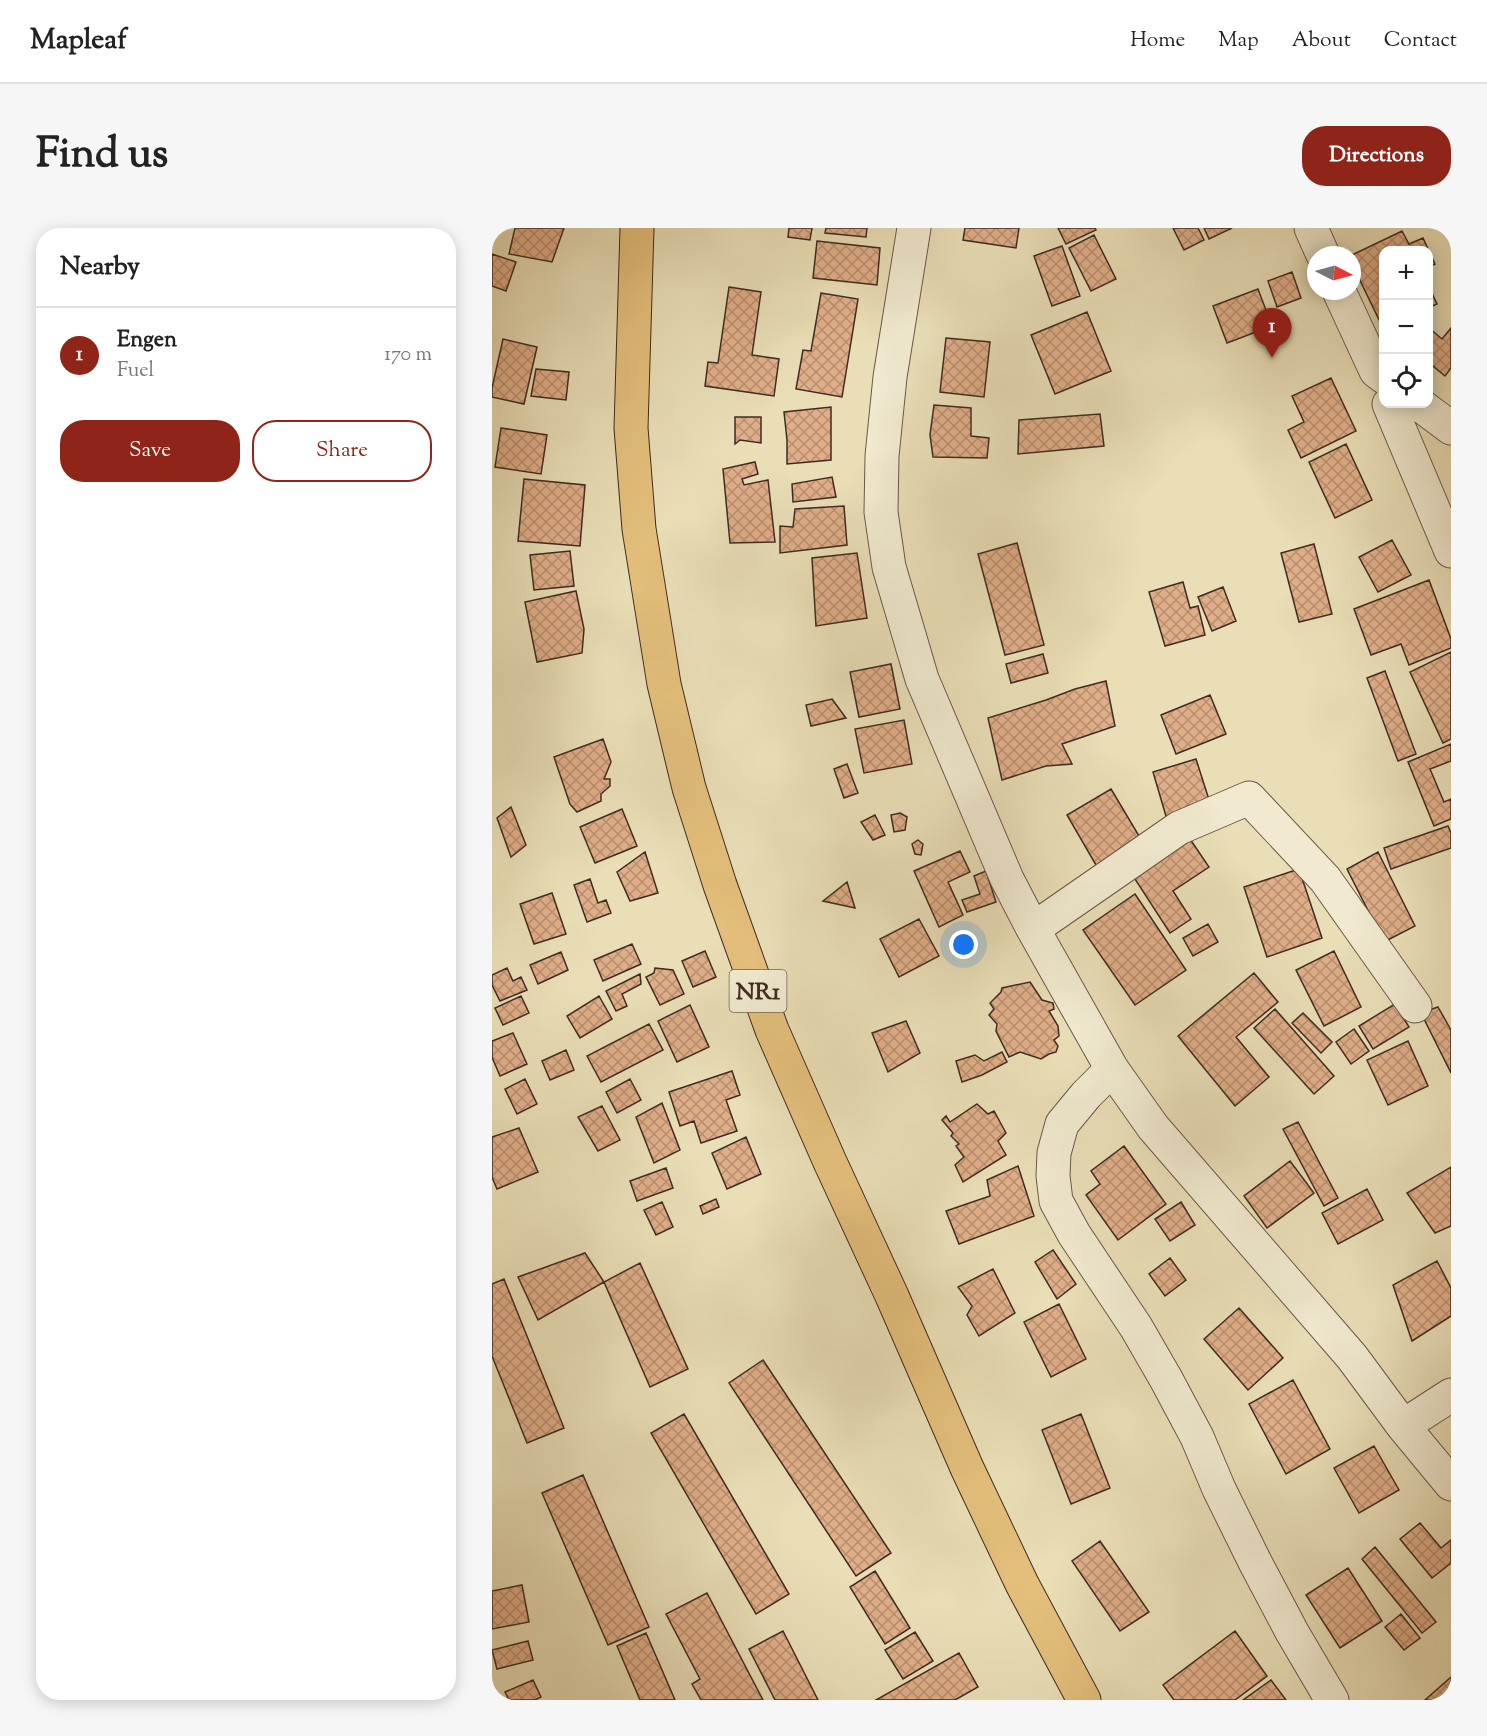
<!DOCTYPE html>
<meta charset="utf-8">
<style>
body{margin:0;font-family:"Sorts Mill Goudy",serif;background:#f6f6f6;color:#222}
.controls{position:absolute;right:18px;top:18px;display:grid;overflow:hidden;border-radius:12px;box-shadow:0 3px 15px #0003}
.controls button{width:54px;height:54px;display:grid;place-items:center;padding:0;border:0;border-bottom:2px solid #e0e0e0;background:#fff;color:#222;font:30px sans-serif}
.compass{position:absolute;left:815px;top:18px;width:54px;height:54px;border-radius:50%;background:#fff;box-shadow:0 3px 15px #0003;rotate:96deg}
.you{position:absolute;left:472px;top:717px;width:21px;height:21px;margin:-15px;border:4px solid #fff;border-radius:50%;background:#1a73e8;box-shadow:0 0 0 9px #1a73e833}
.badge{display:grid;place-items:center;width:39px;height:39px;border-radius:50%;background:#8f2418;color:#fff;font-size:20px;font-weight:700}
.pin{position:absolute;translate:-50% -50px;filter:drop-shadow(0 2px 3px #0008)}
.pin::after{content:'';position:absolute;top:32px;width:21px;height:18px;background:inherit;clip-path:polygon(0 0,100% 0,50% 100%)}
.list{margin:0;padding:0;list-style:none}
h2{display:flex;justify-content:space-between;align-items:center;height:78px;margin:0;padding:0 24px;font-size:26px}
h2 small{font-size:20px;font-weight:400;color:#767676}
.list li{display:grid;grid-template-columns:39px 1fr auto;gap:18px;align-items:center;box-sizing:border-box;height:96px;padding:0 24px;border-top:2px solid #e0e0e0}
.list b{display:block;font-size:22px;white-space:nowrap}
.list p{margin:0;font-size:20px;white-space:nowrap;color:#767676}
.list em{font-size:20px;font-style:normal;color:#767676}
.actions{display:flex;gap:12px;padding:18px 24px}
.actions a{flex:1;padding:14px 0;border:2px solid #8f2418;border-radius:24px;text-align:center;font-size:21px;color:#8f2418}
.actions .main{background:#8f2418;color:#fff}
.icon{flex:none;width:33px;height:33px;fill:none;stroke:currentColor;stroke-width:2;stroke-linecap:round;stroke-linejoin:round}
.map{position:relative;flex:none;width:959px;height:1472px;overflow:hidden;border-radius:24px}
header{display:flex;align-items:center;gap:36px;box-sizing:border-box;height:84px;padding:0 30px;background:#fff;border-bottom:2px solid #e0e0e0}
header strong{font-size:28px}
nav{display:flex;gap:33px;margin-inline-start:auto;font-size:21px}
.intro{display:flex;align-items:center;justify-content:space-between;box-sizing:border-box;height:144px;padding:0 36px}
h1{margin:0;font-size:42px}
.button{padding:15px 27px;border-radius:24px;background:#8f2418;color:#fff;font-size:21px;font-weight:700}
main{display:flex;gap:36px;padding:0 36px}
aside{flex:1;background:#fff;border-radius:24px;box-shadow:0 3px 15px #0003}
.map>svg:first-child{display:block}
.building{fill:url(#building-cross-hatch);stroke:#402b22;stroke-width:1.5}
.lines{fill:none;stroke-linecap:round;stroke-linejoin:round}
.minor-casing{stroke:#6a5847;stroke-width:35}
.highway-casing{stroke:#402b22;stroke-width:35}
.minor{stroke:#f1ead0;stroke-width:33}
.highway{stroke:#e4bf7b;stroke-width:33}
.labels{text-anchor:middle;stroke-width:4.5;stroke-linejoin:round;paint-order:stroke}
.shield{fill:#f1ead0;stroke:#756456;stroke-width:1.5}
.shield-label{font-size:24px;font-weight:bold;fill:#402b22}
</style>
<header>
<strong>Mapleaf</strong>
<nav><a>Home</a><a>Map</a><a>About</a><a>Contact</a></nav>
</header>
<div class="intro"><h1>Find us</h1><a class="button">Directions</a></div>
<main>
<aside>
<h2>Nearby<small></small></h2>
<ul class="list">
<li><span class="badge">1</span><div><b>Engen</b><p>Fuel</p></div><em>170 m</em></li>
</ul>
<div class="actions"><a class="main">Save</a><a>Share</a></div>
</aside>
<div class="map">
<svg width="959" height="1472" viewBox="0 0 959 1472">
<defs>
<pattern id="building-cross-hatch" width="8" height="8" patternUnits="userSpaceOnUse" patternTransform="scale(1.5)"><rect width="8" height="8" fill="#e0ae88"/><path d="M0 0l8 8M0 8l8-8" fill="none" stroke="#b78e6f"/></pattern>
</defs>
<rect width="100%" height="100%" fill="#e9deb6"/>
<filter id="stains"><feTurbulence type="fractalNoise" baseFrequency=".00333" numOctaves="4"/><feColorMatrix values="0 0 0 0 .2 0 0 0 0 .09 0 0 0 0 .02 0 0 0 .5 -.17"/></filter>
<radialGradient id="worn" r=".72"><stop offset=".6" stop-color="#630" stop-opacity="0"/><stop offset="1" stop-color="#630" stop-opacity=".3"/></radialGradient>
<!-- building -->
<path class="building" d="M 23,0 L 72,0 L 60,34 L 17,26 Z
M 297,0 L 320,0 L 318,12 L 296,9 Z
M 334,0 L 375,0 L 374,9 L 333,5 Z
M 473,0 L 527,0 L 524,20 L 471,12 Z
M 566,0 L 603,0 L 604,2 L 574,16 Z
M 681,0 L 706,0 L 712,12 L 692,22 Z
M 712,0 L 740,0 L 717,11 Z
M 910,3 L 917,16 L 931,10 L 943,36 L 936,39 L 936,22 L 892,22 L 892,102 L 860,36 L 860,27 Z
M 602,7 L 624,51 L 599,63 L 577,20 Z
M 325,13 L 388,20 L 385,57 L 321,50 Z
M 570,18 L 588,68 L 560,78 L 542,28 Z
M 0,26 L 24,34 L 14,63 L 0,58 Z
M 800,44 L 809,70 L 785,79 L 776,53 Z
M 936,57 L 945,76 L 936,80 Z
M 237,59 L 269,64 L 260,127 L 287,131 L 282,168 L 213,158 L 216,134 L 226,135 Z
M 766,61 L 780,98 L 735,115 L 721,78 Z
M 329,65 L 366,71 L 350,169 L 304,161 L 311,122 L 319,123 Z
M 595,84 L 619,143 L 563,166 L 539,107 Z
M 937,100 L 950,111 L 959,100 L 959,140 L 953,148 L 936,134 Z
M 454,110 L 498,114 L 492,169 L 448,164 Z
M 11,111 L 45,119 L 32,176 L 0,169 L 0,160 Z
M 44,141 L 77,144 L 74,172 L 39,168 Z
M 839,150 L 864,203 L 809,230 L 796,202 L 812,194 L 800,168 Z
M 442,177 L 479,180 L 479,208 L 497,210 L 495,230 L 441,229 L 438,207 Z
M 339,179 L 339,232 L 295,236 L 295,212 L 292,184 Z
M 608,186 L 612,218 L 526,226 L 527,192 Z
M 243,189 L 269,189 L 269,215 L 248,212 L 243,216 Z
M 9,200 L 55,207 L 49,246 L 3,239 Z
M 854,216 L 880,272 L 843,290 L 817,234 Z
M 263,234 L 266,246 L 250,251 L 252,257 L 276,252 L 283,314 L 238,315 L 231,241 Z
M 340,249 L 344,269 L 301,274 L 300,256 Z
M 32,251 L 93,257 L 88,318 L 26,313 Z
M 352,278 L 355,317 L 288,325 L 288,298 L 301,299 L 303,281 Z
M 900,312 L 919,347 L 886,364 L 867,329 Z
M 525,315 L 552,417 L 513,427 L 486,326 Z
M 822,316 L 840,386 L 807,394 L 789,325 Z
M 78,323 L 82,358 L 42,362 L 38,327 Z
M 365,325 L 375,390 L 324,398 L 320,330 Z
M 937,352 L 959,411 L 959,420 L 917,437 L 909,416 L 879,427 L 862,381 Z
M 691,354 L 698,380 L 706,378 L 713,407 L 673,418 L 657,364 Z
M 731,359 L 744,393 L 720,403 L 706,369 Z
M 84,363 L 92,401 L 90,425 L 45,434 L 33,374 Z
M 959,424 L 959,511 L 951,515 L 918,444 Z
M 551,426 L 556,445 L 519,455 L 514,436 Z
M 399,436 L 408,481 L 367,489 L 358,444 Z
M 893,443 L 924,526 L 906,533 L 875,450 Z
M 614,453 L 623,498 L 570,516 L 580,536 L 554,538 L 510,552 L 496,490 L 554,472 L 583,461 Z
M 718,467 L 734,506 L 684,526 L 669,487 Z
M 340,471 L 354,490 L 319,498 L 314,477 Z
M 412,492 L 420,536 L 372,545 L 363,501 Z
M 111,511 L 119,534 L 112,551 L 118,551 L 118,558 L 109,566 L 109,573 L 85,584 L 78,576 L 62,529 Z
M 959,516 L 959,533 L 938,541 L 952,574 L 959,571 L 959,591 L 942,598 L 916,534 Z
M 704,531 L 720,581 L 676,595 L 661,544 Z
M 355,536 L 366,565 L 352,570 L 342,541 Z
M 619,561 L 653,618 L 608,644 L 575,587 Z
M 19,579 L 34,617 L 19,629 L 5,590 Z
M 130,581 L 145,618 L 103,635 L 88,599 Z
M 408,585 L 415,589 L 413,602 L 402,604 L 399,587 Z
M 383,587 L 393,607 L 381,612 L 369,594 Z
M 956,598 L 959,605 L 959,620 L 899,641 L 892,620 Z
M 698,611 L 717,639 L 681,663 L 699,691 L 678,705 L 641,648 Z
M 426,612 L 431,616 L 429,627 L 423,626 L 420,616 Z
M 468,623 L 478,644 L 456,654 L 471,687 L 447,699 L 422,643 Z
M 153,624 L 166,665 L 138,673 L 125,644 Z
M 886,624 L 923,698 L 892,714 L 855,641 Z
M 807,641 L 830,710 L 775,729 L 752,659 Z
M 494,643 L 504,674 L 475,684 L 470,672 L 488,666 L 482,648 Z
M 98,651 L 106,675 L 114,672 L 119,685 L 95,694 L 82,657 Z
M 355,654 L 363,680 L 331,673 Z
M 60,665 L 74,706 L 42,716 L 28,676 Z
M 643,666 L 694,742 L 643,777 L 591,702 Z
M 427,691 L 447,728 L 407,749 L 388,711 Z
M 716,696 L 726,714 L 701,728 L 691,710 Z
M 140,716 L 149,736 L 111,753 L 102,732 Z
M 213,723 L 224,749 L 201,759 L 190,733 Z
M 842,723 L 869,779 L 832,798 L 804,742 Z
M 69,724 L 76,742 L 46,756 L 38,737 Z
M 15,740 L 21,753 L 29,749 L 35,762 L 8,773 L 0,757 L 0,747 Z
M 163,740 L 181,742 L 192,766 L 168,777 L 154,749 L 162,745 Z
M 762,745 L 786,774 L 744,809 L 777,849 L 743,878 L 686,808 Z
M 148,746 L 149,756 L 130,766 L 135,778 L 124,783 L 114,763 Z
M 538,754 L 550,772 L 561,775 L 562,781 L 557,783 L 566,798 L 567,808 L 562,812 L 566,818 L 564,824 L 557,826 L 549,831 L 528,824 L 517,829 L 504,803 L 505,796 L 497,787 L 502,781 L 498,775 L 509,764 L 510,760 Z
M 29,768 L 37,785 L 11,797 L 3,780 Z
M 107,768 L 120,791 L 88,810 L 75,788 Z
M 903,776 L 917,799 L 881,821 L 867,798 Z
M 198,777 L 217,819 L 185,834 L 166,793 Z
M 946,779 L 959,802 L 959,845 L 929,785 Z
M 783,781 L 842,848 L 822,866 L 762,800 Z
M 811,785 L 840,814 L 829,825 L 800,795 Z
M 414,793 L 428,825 L 396,844 L 380,805 Z
M 157,796 L 171,822 L 109,854 L 95,828 Z
M 862,801 L 877,823 L 859,836 L 844,814 Z
M 21,805 L 35,836 L 8,848 L 0,829 L 0,813 Z
M 916,813 L 936,858 L 896,877 L 875,832 Z
M 74,822 L 82,842 L 58,852 L 50,833 Z
M 510,824 L 515,834 L 490,847 L 470,854 L 464,833 L 483,827 L 492,833 Z
M 240,843 L 248,867 L 234,872 L 245,903 L 209,915 L 202,893 L 188,898 L 177,864 Z
M 33,851 L 45,876 L 25,886 L 13,861 Z
M 138,851 L 149,872 L 125,885 L 114,864 Z
M 170,875 L 188,922 L 162,935 L 144,889 Z
M 485,876 L 496,886 L 502,883 L 514,905 L 506,913 L 514,927 L 471,954 L 463,937 L 472,929 L 464,918 L 467,916 L 459,908 L 461,905 L 450,892 L 454,888 L 458,894 Z
M 110,878 L 128,912 L 106,923 L 86,889 Z
M 806,894 L 846,970 L 832,978 L 791,901 Z
M 27,900 L 46,944 L 5,961 L 0,949 L 0,909 Z
M 254,909 L 269,946 L 235,961 L 220,925 Z
M 632,918 L 674,976 L 626,1012 L 594,967 L 608,956 L 599,943 Z
M 798,933 L 822,965 L 775,1000 L 752,968 Z
M 526,938 L 542,988 L 467,1016 L 454,983 L 498,968 L 495,952 Z
M 959,939 L 959,998 L 943,1005 L 915,965 Z
M 174,940 L 181,960 L 145,973 L 138,953 Z
M 875,961 L 891,992 L 846,1016 L 830,985 Z
M 224,971 L 227,979 L 211,986 L 208,978 Z
M 170,974 L 181,999 L 164,1007 L 152,982 Z
M 689,974 L 703,997 L 678,1013 L 663,991 Z
M 561,1022 L 584,1056 L 565,1071 L 543,1034 Z
M 93,1025 L 112,1054 L 46,1092 L 26,1049 Z
M 678,1030 L 694,1052 L 673,1068 L 657,1046 Z
M 945,1033 L 959,1060 L 959,1088 L 920,1113 L 901,1057 Z
M 148,1035 L 196,1141 L 158,1159 L 112,1054 Z
M 501,1041 L 523,1085 L 487,1108 L 475,1087 L 480,1078 L 466,1059 Z
M 12,1051 L 72,1200 L 35,1215 L 0,1128 L 0,1056 Z
M 567,1076 L 594,1131 L 559,1149 L 532,1094 Z
M 747,1080 L 791,1130 L 756,1162 L 712,1111 Z
M 271,1132 L 399,1325 L 364,1348 L 237,1155 Z
M 801,1152 L 838,1221 L 794,1246 L 757,1176 Z
M 192,1186 L 297,1366 L 264,1386 L 159,1205 Z
M 589,1186 L 618,1260 L 579,1276 L 550,1202 Z
M 882,1218 L 907,1262 L 867,1285 L 842,1240 Z
M 91,1247 L 157,1399 L 116,1417 L 50,1265 Z
M 928,1295 L 949,1320 L 959,1312 L 959,1335 L 940,1350 L 908,1311 Z
M 608,1313 L 657,1384 L 628,1403 L 580,1333 Z
M 883,1319 L 944,1394 L 930,1405 L 870,1331 Z
M 856,1340 L 890,1393 L 848,1420 L 814,1367 Z
M 383,1343 L 418,1400 L 393,1416 L 358,1359 Z
M 30,1357 L 37,1394 L 0,1401 L 0,1363 Z
M 215,1365 L 271,1472 L 209,1472 L 200,1456 L 208,1451 L 174,1386 Z
M 909,1386 L 928,1410 L 912,1422 L 893,1399 Z
M 291,1403 L 326,1472 L 283,1472 L 257,1421 Z
M 743,1403 L 775,1448 L 743,1472 L 682,1472 L 671,1457 Z
M 423,1404 L 441,1433 L 411,1451 L 393,1422 Z
M 154,1405 L 183,1472 L 148,1472 L 125,1418 Z
M 36,1413 L 41,1432 L 5,1441 L 0,1422 Z
M 467,1425 L 486,1459 L 463,1472 L 384,1472 Z
M 959,1449 L 959,1472 L 933,1472 Z
M 41,1452 L 49,1469 L 43,1472 L 17,1472 L 13,1464 Z
M 779,1452 L 794,1472 L 751,1472 Z"/>
<g class="lines">
<defs>
<path id="minor" d="M 422,0 L 398,149 L 390,228 L 389,284 L 397,339 L 430,451 L 515,651 L 541,701 L 620,841 L 661,899 L 860,1129 L 911,1198 L 959,1256
M 819,0 L 831,27
M 847,63 L 884,143 L 892,149
M 897,176 L 959,323
M 927,176 L 959,200
M 541,701 L 687,600 L 757,570 L 833,651 L 923,778
M 620,841 L 594,867 L 570,896 L 562,925 L 561,948 L 564,973 L 582,1006 L 644,1099 L 674,1151 L 705,1209 L 727,1261 L 763,1334 L 800,1404 L 840,1472
M 911,1198 L 959,1167"/>
<path id="highway" d="M 145,0 L 139,200 L 147,301 L 172,456 L 197,560 L 228,657 L 280,802 L 338,934 L 400,1068 L 475,1240 L 530,1356 L 592,1472"/>
</defs>
<!-- minor casing -->
<use href="#minor" class="minor-casing"/>
<!-- highway casing -->
<use href="#highway" class="highway-casing"/>
<!-- minor -->
<use href="#minor" class="minor"/>
<!-- highway -->
<use href="#highway" class="highway"/>
</g>
<g class="labels">
<!-- shield labels -->
<rect class="shield" x="237.5" y="742" width="57" height="42" rx="4.5"/>
<g class="shield-label">
<text x="266" y="771">NR1</text>
</g>
</g>
<rect width="100%" height="100%" filter="url(#stains)"/>
<rect width="100%" height="100%" fill="url(#worn)"/>
</svg>
<div class="controls">
<button>+</button>
<button>−</button>
<button><svg class="icon" aria-label="locate" viewBox="0 0 24 24"><circle cx="12" cy="12" r="6"/><path d="M12 2v4M12 18v4M2 12h4M18 12h4"/></svg></button>
</div>
<svg class="compass" viewBox="-18 -18 36 36"><path d="M0-13l5 13h-10z" fill="#e53935"/><path d="M0 13l5-13h-10z" fill="#767676"/></svg>
<div class="you"></div>
<div class="pin badge" style="left:780px;top:130px">1</div>
</div>
</main>
